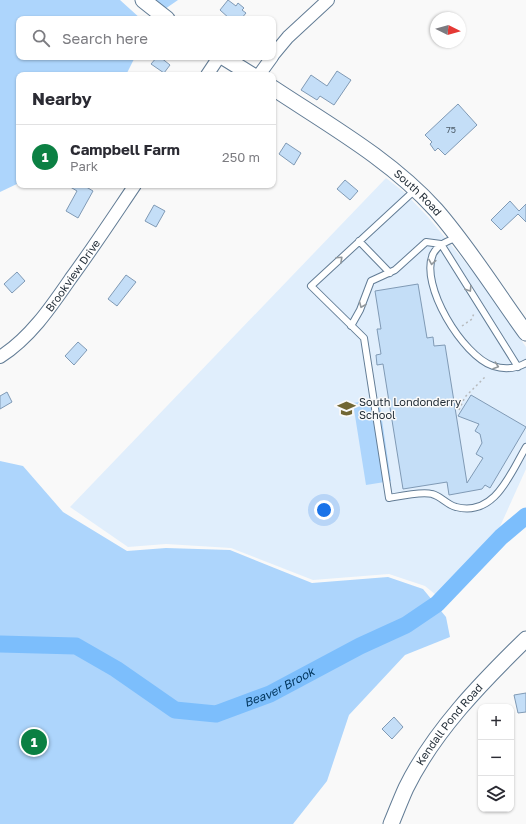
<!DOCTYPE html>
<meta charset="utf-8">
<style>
body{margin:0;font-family:"Golos Text",sans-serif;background:#f2f2f3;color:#2b2b33}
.controls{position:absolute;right:12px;bottom:12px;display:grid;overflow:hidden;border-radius:8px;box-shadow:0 1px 3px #0004}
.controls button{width:36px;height:36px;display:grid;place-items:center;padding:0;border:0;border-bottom:1px solid #e1e1e2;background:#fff;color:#2b2b33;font:20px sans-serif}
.compass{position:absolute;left:430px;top:12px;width:36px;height:36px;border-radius:50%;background:#fff;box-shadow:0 1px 3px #0004;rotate:95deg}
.you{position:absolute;left:324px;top:510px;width:14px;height:14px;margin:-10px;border:3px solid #fff;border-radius:50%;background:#1a73e8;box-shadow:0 0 0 6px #1a73e833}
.badge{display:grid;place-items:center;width:26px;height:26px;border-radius:50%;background:#0b8043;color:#fff;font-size:13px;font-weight:700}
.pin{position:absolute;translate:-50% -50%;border:2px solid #fff;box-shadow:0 1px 4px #0006}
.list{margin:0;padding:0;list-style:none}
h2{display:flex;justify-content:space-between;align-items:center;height:52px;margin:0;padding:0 16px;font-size:17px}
h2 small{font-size:13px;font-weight:400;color:#7c7c81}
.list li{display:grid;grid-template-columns:26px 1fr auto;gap:12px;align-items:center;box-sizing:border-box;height:64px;padding:0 16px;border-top:1px solid #e1e1e2}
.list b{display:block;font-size:15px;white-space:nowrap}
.list p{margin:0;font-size:13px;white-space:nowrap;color:#7c7c81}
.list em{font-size:13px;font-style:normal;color:#7c7c81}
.icon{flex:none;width:22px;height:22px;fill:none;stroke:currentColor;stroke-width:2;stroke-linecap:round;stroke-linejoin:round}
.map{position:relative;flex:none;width:526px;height:824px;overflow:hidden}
.search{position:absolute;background:#fff;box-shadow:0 1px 3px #0004;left:16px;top:16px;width:260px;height:44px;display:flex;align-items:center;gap:10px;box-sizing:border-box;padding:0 14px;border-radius:8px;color:#7c7c81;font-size:15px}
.panel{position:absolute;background:#fff;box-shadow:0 1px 3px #0004;left:16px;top:72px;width:260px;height:116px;border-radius:8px}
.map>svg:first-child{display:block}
.built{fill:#e0eefc}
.green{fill:#add5fc}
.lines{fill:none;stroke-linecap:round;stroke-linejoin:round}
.river{stroke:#7cbefc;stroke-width:17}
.building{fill:#c4def7;stroke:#809ab5}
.service-casing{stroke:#627c95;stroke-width:8}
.minor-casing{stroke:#627c95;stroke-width:14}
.tertiary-casing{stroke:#627c95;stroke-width:17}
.path{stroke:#b7babd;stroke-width:1.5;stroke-dasharray:2 3;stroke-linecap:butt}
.service{stroke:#fff;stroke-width:6}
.minor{stroke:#fff;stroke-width:12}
.tertiary{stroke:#fff;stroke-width:15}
.oneway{stroke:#92989c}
.labels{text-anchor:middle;stroke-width:3;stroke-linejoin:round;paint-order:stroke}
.number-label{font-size:9px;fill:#4d5c69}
.street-label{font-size:11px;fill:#25303a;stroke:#f9f9f9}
.poi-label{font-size:11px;fill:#25303a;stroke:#f9f9f9;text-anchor:start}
.water-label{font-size:12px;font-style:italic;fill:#01355c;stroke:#f9f9f9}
</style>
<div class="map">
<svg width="526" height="824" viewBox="0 0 526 824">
<rect width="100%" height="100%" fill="#f9f9f9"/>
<!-- built -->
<path class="built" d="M 386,178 L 404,192 L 428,217 L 485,286 L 526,347 L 526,469 L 498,531 L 436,595 L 425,586 L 389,574 L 313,580 L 231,548 L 166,544 L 128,547 L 70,507 Z"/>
<!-- green -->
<path class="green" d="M 0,0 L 120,0 L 141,19 L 19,19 L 19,57 L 135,57 L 126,75 L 19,75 L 19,183 L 0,192 Z
M 154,0 L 178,0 L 165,9 Z
M 379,399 L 391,481 L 366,485 L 353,403 Z
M 0,461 L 23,466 L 63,512 L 127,551 L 166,548 L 230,550 L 312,583 L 388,577 L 423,589 L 446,617 L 450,637 L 405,655 L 349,715 L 327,781 L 293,824 L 0,824 Z"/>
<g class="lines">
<!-- river -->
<path class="river" id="s1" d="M 0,644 L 76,646 L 116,669 L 175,710 L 216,714 L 270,694 L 360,646 L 406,625 L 437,604 L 501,537 L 526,516"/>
</g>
<!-- building -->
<path class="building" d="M 228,0 L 236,6 L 238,3 L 244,8 L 242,10 L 246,13 L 241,19 L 230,19 L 220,10 Z
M 157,57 L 160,57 L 170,65 L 164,73 L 151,64 Z
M 337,71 L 351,80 L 334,105 L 320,96 L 317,100 L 301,90 L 311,75 L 327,86 Z
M 458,104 L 477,125 L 445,155 L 438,148 L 435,151 L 430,144 L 432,142 L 425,135 Z
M 286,143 L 301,153 L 294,165 L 279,154 Z
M 345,180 L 358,191 L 350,200 L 337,189 Z
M 67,185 L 83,185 L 93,191 L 78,218 L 66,211 L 77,191 Z
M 510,201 L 519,211 L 526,204 L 526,222 L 518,214 L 501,230 L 491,220 Z
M 154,205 L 165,211 L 156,227 L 145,221 Z
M 17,272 L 25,281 L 12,293 L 4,284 Z
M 126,275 L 136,282 L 117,306 L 108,299 Z
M 418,284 L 427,338 L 433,337 L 434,346 L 445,345 L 467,483 L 483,458 L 476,454 L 482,443 L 480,434 L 475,431 L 479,424 L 458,416 L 471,395 L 526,427 L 490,488 L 485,485 L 482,489 L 449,495 L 447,482 L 403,489 L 383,364 L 377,365 L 376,355 L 381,354 L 377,329 L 381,329 L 375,291 Z
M 78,342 L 87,350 L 74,365 L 65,356 Z
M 7,392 L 12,402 L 0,409 L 0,396 Z
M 526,693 L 526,712 L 518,713 L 514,695 Z
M 394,717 L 403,727 L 392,739 L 382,729 Z"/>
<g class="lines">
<defs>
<path id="service" d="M 415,190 L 311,286 L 364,338 L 389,498 C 400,496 422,491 432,494 C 441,496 447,505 456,507 C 495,517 510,474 526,447
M 458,237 C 448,241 438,244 433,254 C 419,285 463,356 493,366 C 505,370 515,369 526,363
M 359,241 L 390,273
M 351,326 L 360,310 L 371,281 L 395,270 L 426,242 L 441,244 L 518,367"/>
<g id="minor">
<path d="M 273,55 L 288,37 L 328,0"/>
<path d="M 207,75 L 219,57"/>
<path d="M 259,75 L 272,57"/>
<path id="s2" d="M 0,357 C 30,338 51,307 71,278 C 93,248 114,216 135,185"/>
</g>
<g id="tertiary">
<path d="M 143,0 L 167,19"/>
<path d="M 223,57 L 252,75"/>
<path id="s3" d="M 273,88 C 329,125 391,160 436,210 C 470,249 496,292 526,333"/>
<path id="s4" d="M 391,824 C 396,812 401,799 406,788 C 434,731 481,683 526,639"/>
</g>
</defs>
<!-- service casing -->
<use href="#service" class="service-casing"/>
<!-- minor casing -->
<use href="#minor" class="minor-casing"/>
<!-- tertiary casing -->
<use href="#tertiary" class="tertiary-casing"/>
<!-- path -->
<path class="path" d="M 462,326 L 472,319 L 474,313
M 459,410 L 465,397 L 486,376"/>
<!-- service -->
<use href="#service" class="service"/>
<!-- minor -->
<use href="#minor" class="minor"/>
<!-- tertiary -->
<use href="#tertiary" class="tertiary"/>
</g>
<!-- one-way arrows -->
<defs><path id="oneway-chevron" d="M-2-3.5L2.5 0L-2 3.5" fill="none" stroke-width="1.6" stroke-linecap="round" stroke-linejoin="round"/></defs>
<g class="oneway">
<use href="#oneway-chevron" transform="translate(340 259) rotate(-43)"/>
<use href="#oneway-chevron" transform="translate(432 262) rotate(100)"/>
<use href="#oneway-chevron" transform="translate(469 289) rotate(58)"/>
<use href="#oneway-chevron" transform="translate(362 305) rotate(113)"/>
<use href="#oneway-chevron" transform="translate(496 366) rotate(18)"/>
</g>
<!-- icons -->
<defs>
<symbol id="school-bare" viewBox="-9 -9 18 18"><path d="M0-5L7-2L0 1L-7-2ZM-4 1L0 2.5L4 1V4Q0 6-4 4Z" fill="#716633" stroke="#f9f9f9" stroke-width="2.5" paint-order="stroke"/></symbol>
</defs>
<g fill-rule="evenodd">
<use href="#school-bare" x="334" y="396" width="25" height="25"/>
</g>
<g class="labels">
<!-- number labels -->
<g class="number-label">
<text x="451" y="133">75</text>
</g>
<!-- street labels -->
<g class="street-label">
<text dy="4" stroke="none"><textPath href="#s3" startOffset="179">South Road</textPath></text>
<text dy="4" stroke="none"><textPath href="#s2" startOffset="110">Brookview Drive</textPath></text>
<text dy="4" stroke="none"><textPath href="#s4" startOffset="116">Kendall Pond Road</textPath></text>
</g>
<!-- poi labels -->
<g class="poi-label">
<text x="359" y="406">South Londonderry<tspan x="359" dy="13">School</tspan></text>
</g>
<!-- water labels -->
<g class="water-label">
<text dy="4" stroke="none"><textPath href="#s1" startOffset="304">Beaver Brook</textPath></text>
</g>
</g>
</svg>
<div class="controls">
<button>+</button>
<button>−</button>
<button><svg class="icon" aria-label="layers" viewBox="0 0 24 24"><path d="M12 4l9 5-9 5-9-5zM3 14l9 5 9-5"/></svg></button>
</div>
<svg class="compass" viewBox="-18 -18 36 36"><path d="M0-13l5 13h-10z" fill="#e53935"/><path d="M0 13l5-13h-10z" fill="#7c7c81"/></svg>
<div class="you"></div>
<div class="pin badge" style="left:34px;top:742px">1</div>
<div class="search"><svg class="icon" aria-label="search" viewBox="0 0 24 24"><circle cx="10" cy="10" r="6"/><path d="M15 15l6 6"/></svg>Search here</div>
<section class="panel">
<h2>Nearby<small></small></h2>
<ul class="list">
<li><span class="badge">1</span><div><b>Campbell Farm</b><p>Park</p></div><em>250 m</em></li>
</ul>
</section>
</div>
